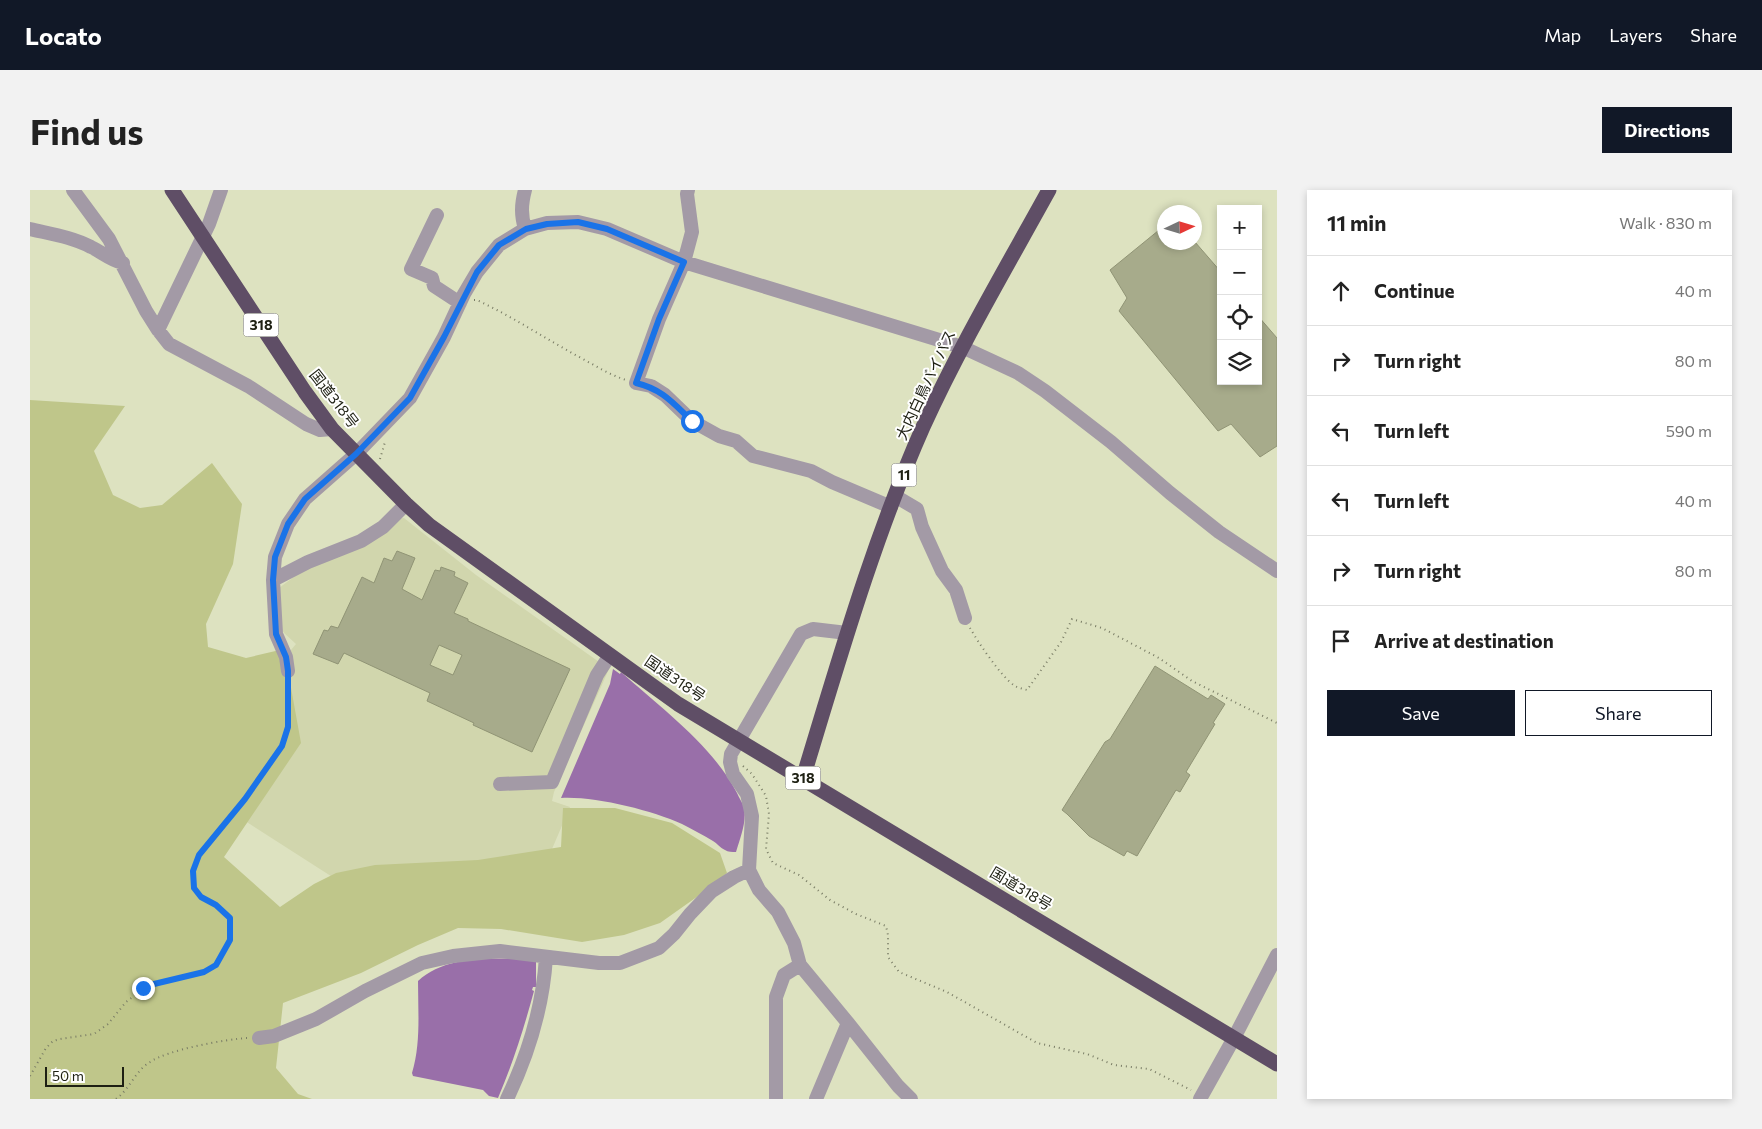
<!DOCTYPE html>
<meta charset="utf-8">
<style>
body{margin:0;font-family:Commissioner,"Noto Sans JP",sans-serif;background:#f2f2f2;color:#222}
.controls{position:absolute;right:15px;top:15px;display:grid;overflow:hidden;border-radius:0px;box-shadow:0 2px 8px #0003}
.controls button{width:45px;height:45px;display:grid;place-items:center;padding:0;border:0;border-bottom:1px solid #e0e0e0;background:#fff;color:#222;font:25px sans-serif}
.compass{position:absolute;left:1127px;top:15px;width:45px;height:45px;border-radius:50%;background:#fff;box-shadow:0 2px 8px #0003;rotate:86deg}
.scale{position:absolute;left:15px;bottom:12px;width:79px;box-sizing:border-box;padding-left:5px;border:2px solid #1e2013;border-top:0;font-size:14px;line-height:18px;white-space:nowrap;color:#1e2013;-webkit-text-stroke:4px #fff;paint-order:stroke}
.stop{position:absolute;width:15px;height:15px;margin:-11px;border:4px solid #1a73e8;border-radius:50%;background:#fff}
.stop.end{background:#1a73e8;border-color:#fff;box-shadow:0 1px 5px #0008}
.list{margin:0;padding:0;list-style:none}
h2{display:flex;justify-content:space-between;align-items:center;height:65px;margin:0;padding:0 20px;font-size:21px}
h2 small{font-size:16px;font-weight:400;color:#767676}
.list li{display:grid;grid-template-columns:32px 1fr auto;gap:15px;align-items:center;box-sizing:border-box;height:70px;padding:0 20px;border-top:1px solid #e0e0e0}
.list b{display:block;font-size:19px;white-space:nowrap}
.list em{font-size:16px;font-style:normal;color:#767676}
.actions{display:flex;gap:10px;padding:15px 20px}
.actions a{flex:1;padding:11px 0;border:1px solid #111827;border-radius:0px;text-align:center;font-size:18px;color:#111827}
.actions .main{background:#111827;color:#fff}
.icon{flex:none;width:28px;height:28px;fill:none;stroke:currentColor;stroke-width:2;stroke-linecap:round;stroke-linejoin:round}
.map{position:relative;flex:none;width:1247px;height:909px;overflow:hidden;border-radius:0px}
header{display:flex;align-items:center;gap:30px;box-sizing:border-box;height:70px;padding:0 25px;background:#111827;color:#fff}
header strong{font-size:24px}
nav{display:flex;gap:28px;margin-inline-start:auto;font-size:18px}
.intro{display:flex;align-items:center;justify-content:space-between;box-sizing:border-box;height:120px;padding:0 30px}
h1{margin:0;font-size:35px}
.button{padding:12px 22px;border-radius:0px;background:#111827;color:#fff;font-size:18px;font-weight:700}
main{display:flex;gap:30px;padding:0 30px}
aside{flex:1;background:#fff;border-radius:0px;box-shadow:0 2px 8px #0003}
.map>svg:first-child{display:block}
.built{fill:#d1d6ad}
.green{fill:#bfc68a}
.water{fill:#996fa9}
.building{fill:#a7ab8b;stroke:#909475;fill-rule:evenodd}
.lines{fill:none;stroke-linecap:round;stroke-linejoin:round}
.path{stroke:#797c65;stroke-width:2;stroke-dasharray:1 4;stroke-linecap:butt}
.minor{stroke:#a39aa6;stroke-width:14}
.highway{stroke:#5f4e66;stroke-width:15}
.route{stroke:#1a73e8;stroke-width:6}
.labels{text-anchor:middle;stroke-width:4;stroke-linejoin:round;paint-order:stroke}
.shield{fill:#fff;stroke:#62635a;stroke-width:1}
.shield-label{font-size:14px;font-weight:bold;fill:#1e2013}
.street-label{font-size:15px;fill:#1e2013;stroke:#fff}
</style>
<header>
<strong>Locato</strong>
<nav><a>Map</a><a>Layers</a><a>Share</a></nav>
</header>
<div class="intro"><h1>Find us</h1><a class="button">Directions</a></div>
<main>
<div class="map">
<svg width="1247" height="909" viewBox="0 0 1247 909">
<rect width="100%" height="100%" fill="#dde2c0"/>
<!-- built -->
<path class="built" d="M 374,328 L 446,385 L 579,479 L 524,602 L 522,611 L 540,617 L 519,666 L 318,697 L 209,627 L 263,527 L 259,468 L 261,460 L 266,454 L 252,441 L 249,398 L 269,383 L 367,329 Z"/>
<!-- green -->
<path class="green" d="M 0,210 L 95,216 L 64,261 L 83,305 L 110,318 L 132,315 L 182,273 L 212,314 L 203,374 L 176,434 L 178,457 L 216,468 L 254,459 L 271,553 L 194,667 L 250,717 L 284,694 L 306,683 L 345,675 L 448,670 L 531,657 L 533,618 L 585,618 L 642,633 L 690,663 L 697,683 L 671,704 L 630,733 L 594,745 L 552,752 L 471,739 L 428,738 L 388,755 L 331,783 L 253,813 L 246,878 L 268,904 L 282,909 L 0,909 Z"/>
<!-- water -->
<path class="water" d="M 583,479 L 590,484 L 591,482 C 631,518 682,555 707,603 C 709,608 712,612 714,617 C 717,632 710,648 706,662 C 702,662 698,662 695,660 C 690,658 687,653 683,651 C 673,645 662,639 652,634 C 621,620 564,606 531,608 L 580,494 Z
M 506,769 L 506,797 L 503,797 L 502,800 L 504,801 C 494,838 483,873 468,908 L 459,906 L 453,900 L 383,886 L 382,883 C 391,853 388,822 388,791 C 418,763 468,769 506,769 Z"/>
<!-- building -->
<path class="building" d="M 1134,36 L 1134,52 L 1165,52 L 1191,82 L 1191,191 L 1228,191 L 1228,126 L 1247,148 L 1247,256 L 1230,267 L 1201,234 L 1188,241 L 1089,121 L 1097,108 L 1080,80 Z
M 367,361 L 385,368 L 372,399 L 392,410 L 405,380 L 410,381 L 411,377 L 425,382 L 424,386 L 438,393 L 424,423 L 438,429 L 438,431 L 540,479 L 502,562 L 443,535 L 444,533 L 397,511 L 400,503 L 314,463 L 308,474 L 283,464 L 294,440 L 298,441 L 301,436 L 308,438 L 332,387 L 344,393 L 354,368 L 362,371 ZM 409,455 L 432,465 L 423,485 L 400,475 Z
M 1125,476 L 1178,509 L 1181,505 L 1195,514 L 1183,533 L 1185,534 L 1156,582 L 1160,585 L 1150,602 L 1146,600 L 1107,666 L 1097,661 L 1094,666 L 1059,646 L 1037,624 L 1032,620 L 1075,552 L 1080,549 Z"/>
<g class="lines">
<!-- path -->
<path class="path" d="M 444,110 L 447,110 C 483,127 516,149 551,168 C 566,176 580,185 596,190
M 350,269 L 355,252
M 940,438 C 948,452 972,488 985,496 C 989,498 993,499 997,500 L 1031,452 L 1042,429 L 1072,438 L 1129,468 L 1162,491 L 1247,533
M 713,576 L 722,584 L 736,606 L 739,624 L 736,659 L 743,673 L 769,685 L 800,710 L 826,724 L 856,736 L 858,745 L 858,767 L 869,782 L 917,802 L 1007,853 L 1057,864 L 1084,875 L 1119,879 L 1161,900
M 0,886 L 16,858 L 23,851 L 30,849 L 64,844 L 78,834 L 96,812 L 113,799 L 124,794 L 174,782 L 186,775 L 200,750 L 200,728 L 186,715 L 171,707 L 165,698 L 163,681 L 169,665 L 215,609 L 252,556 L 258,537 L 258,492
M 86,909 C 100,899 105,881 120,872 C 137,860 196,849 218,848"/>
<!-- minor -->
<path class="minor" d="M 43,0 L 79,49 L 116,121 L 128,140 L 139,154 L 218,196 L 276,234 L 290,240 L 302,239
M 495,0 C 491,15 491,25 495,39
M 658,0 L 657,4 L 662,42 L 654,72 L 629,129 L 606,193 L 621,196 L 635,205 L 662,231 L 689,246 L 706,251 L 723,266 L 781,281 L 802,292 L 861,317
M 407,25 L 381,79 L 402,88 L 404,96 L 430,113
M 0,39 C 21,44 42,47 61,57 C 72,62 80,70 93,73
M 128,140 L 179,34 L 191,0
M 865,306 L 887,319 L 892,337 L 912,381 L 926,400 L 935,428
M 243,390 L 245,367 L 258,334 L 275,309 L 326,264 L 380,208 L 414,147 L 434,104 L 447,82 L 469,55 L 495,39 L 517,33 L 548,32 L 577,39 L 654,72 L 932,157 L 988,183 L 1015,201 L 1081,252 L 1140,303 L 1189,342 L 1247,381
M 817,443 L 783,439 L 771,444 L 701,564 L 700,572 L 703,584 L 717,604 L 722,626 L 719,680 L 729,700 L 748,722 L 764,753 L 770,775 L 818,833 L 868,896 L 881,909
M 258,481 L 256,467 L 246,444 L 243,390 L 278,372 L 331,351 L 353,337 L 376,314
M 470,594 L 522,592 L 567,485 L 580,465
M 229,848 L 244,846 L 286,829 L 335,801 L 392,773 L 423,766 L 470,761 L 569,773 L 590,773 L 629,758 L 644,744 L 660,724 L 682,701 L 704,687 L 719,680
M 477,909 C 498,865 513,816 516,767
M 746,909 L 746,807 L 754,785 L 770,775
M 786,909 L 818,833
M 1170,909 L 1204,848 L 1247,765"/>
<!-- highway -->
<path class="highway" d="M 142,0 L 275,202 L 302,239 L 376,314 L 399,335 L 648,514 L 1247,874
M 773,588 C 809,470 843,350 893,237 C 930,156 976,78 1019,0"/>
</g>
<g class="lines">
<!-- route -->
<path class="route" d="M 113,798 L 124,794 L 174,782 L 186,775 L 200,750 L 200,728 L 186,715 L 171,707 L 164,698 L 163,681 L 169,665 L 215,609 L 252,556 L 258,537 L 258,481 L 256,467 L 246,444 L 243,390 L 245,367 L 258,334 L 275,309 L 326,264 L 380,208 L 414,147 L 447,82 L 469,55 L 496,39 L 517,34 L 548,32 L 577,39 L 654,72 L 629,129 L 606,193 C 632,199 643,213 662,231"/>
</g>
<g class="labels">
<!-- shield labels -->
<g class="shield">
<rect x="213.5" y="123.5" width="35" height="23" rx="4"/>
<rect x="861.5" y="273.5" width="25" height="23" rx="4"/>
<rect x="755.5" y="576.5" width="35" height="23" rx="4"/>
</g>
<g class="shield-label">
<text x="231" y="140">318</text>
<text x="874" y="290">11</text>
<text x="773" y="593">318</text>
</g>
<!-- street labels -->
<g class="street-label">
<text transform="translate(896 195) rotate(-65)" y="5">大内白鳥バイパス</text>
<text transform="translate(304 209) rotate(52)" y="5">国道318号</text>
<text transform="translate(645 489) rotate(34)" y="5">国道318号</text>
<text transform="translate(991 699) rotate(31)" y="5">国道318号</text>
</g>
</g>
</svg>
<div class="controls">
<button>+</button>
<button>−</button>
<button><svg class="icon" aria-label="locate" viewBox="0 0 24 24"><circle cx="12" cy="12" r="6"/><path d="M12 2v4M12 18v4M2 12h4M18 12h4"/></svg></button>
<button><svg class="icon" aria-label="layers" viewBox="0 0 24 24"><path d="M12 4l9 5-9 5-9-5zM3 14l9 5 9-5"/></svg></button>
</div>
<svg class="compass" viewBox="-18 -18 36 36"><path d="M0-13l5 13h-10z" fill="#e53935"/><path d="M0 13l5-13h-10z" fill="#767676"/></svg>
<div class="scale">50 m</div>
<div class="stop" style="left:662px;top:231px"></div>
<div class="stop end" style="left:113px;top:798px"></div>
</div>
<aside>
<h2>11 min<small>Walk · 830 m</small></h2>
<ul class="list">
<li><svg class="icon" aria-label="ahead" viewBox="0 0 24 24"><path d="M12 20V5M6 11l6-6 6 6"/></svg><div><b>Continue</b></div><em>40 m</em></li>
<li><svg class="icon" aria-label="right" viewBox="0 0 24 24"><path d="M7 20v-9h11M14 6l5 5-5 5"/></svg><div><b>Turn right</b></div><em>80 m</em></li>
<li><svg class="icon" aria-label="left" viewBox="0 0 24 24"><path d="M17 20v-9H6M10 6l-5 5 5 5"/></svg><div><b>Turn left</b></div><em>590 m</em></li>
<li><svg class="icon" aria-label="left" viewBox="0 0 24 24"><path d="M17 20v-9H6M10 6l-5 5 5 5"/></svg><div><b>Turn left</b></div><em>40 m</em></li>
<li><svg class="icon" aria-label="right" viewBox="0 0 24 24"><path d="M7 20v-9h11M14 6l5 5-5 5"/></svg><div><b>Turn right</b></div><em>80 m</em></li>
<li><svg class="icon" aria-label="arrive" viewBox="0 0 24 24"><path d="M6 21V4h12l-3 4 3 4H6"/></svg><div><b>Arrive at destination</b></div></li>
</ul>
<div class="actions"><a class="main">Save</a><a>Share</a></div>
</aside>
</main>
